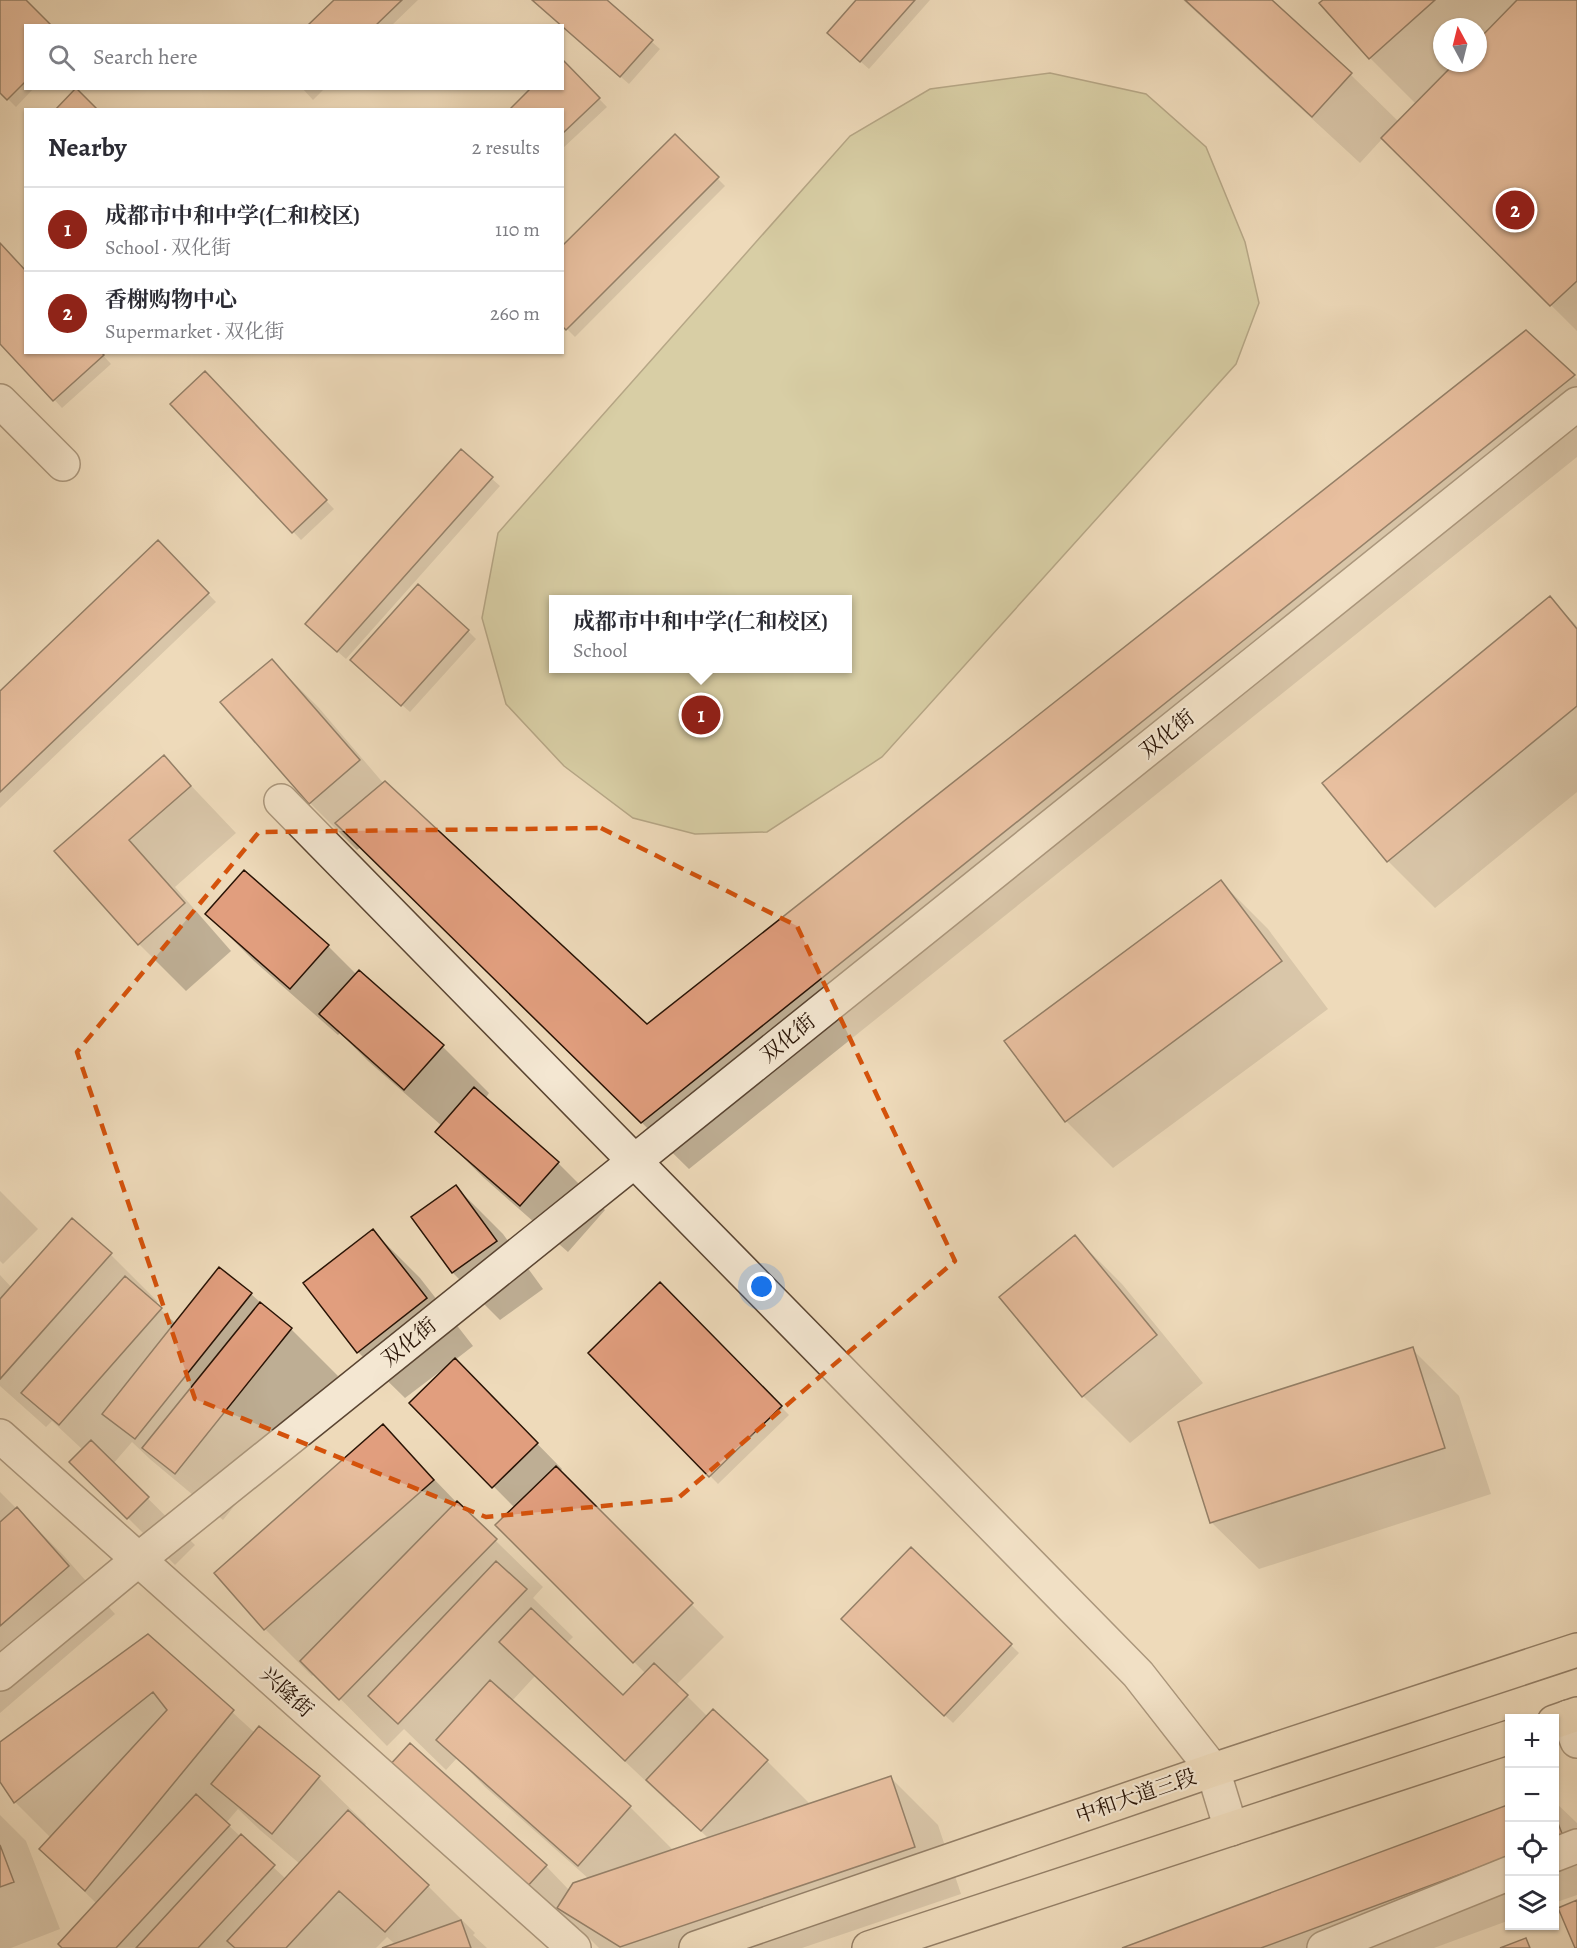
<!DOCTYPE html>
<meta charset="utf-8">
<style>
body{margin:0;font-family:Alegreya,"Noto Serif SC",serif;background:#f7f7f7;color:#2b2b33}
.controls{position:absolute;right:18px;bottom:18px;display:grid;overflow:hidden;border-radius:0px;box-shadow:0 2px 4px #0004}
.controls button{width:54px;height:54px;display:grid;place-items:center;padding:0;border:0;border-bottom:2px solid #e1e1e2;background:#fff;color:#2b2b33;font:30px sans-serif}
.compass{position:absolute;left:1433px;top:18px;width:54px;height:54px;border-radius:50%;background:#fff;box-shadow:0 2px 4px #0004;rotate:353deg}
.you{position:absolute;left:762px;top:1287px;width:21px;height:21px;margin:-15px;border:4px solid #fff;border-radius:50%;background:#1a73e8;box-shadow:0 0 0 9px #1a73e833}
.badge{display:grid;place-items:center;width:39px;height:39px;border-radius:50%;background:#8f2418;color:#fff;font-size:20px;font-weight:700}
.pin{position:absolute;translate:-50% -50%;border:3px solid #fff;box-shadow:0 2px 6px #0006}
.popup{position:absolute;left:549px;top:595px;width:303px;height:78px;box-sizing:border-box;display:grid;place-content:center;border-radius:0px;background:#fff;filter:drop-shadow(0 2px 4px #0005);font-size:20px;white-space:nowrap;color:#7c7c81}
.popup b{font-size:22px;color:#2b2b33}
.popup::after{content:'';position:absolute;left:50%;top:100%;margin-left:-12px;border:12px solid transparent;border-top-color:#fff}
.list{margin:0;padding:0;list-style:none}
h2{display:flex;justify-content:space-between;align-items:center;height:78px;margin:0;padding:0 24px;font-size:26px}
h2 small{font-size:20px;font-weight:400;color:#7c7c81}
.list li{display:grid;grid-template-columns:39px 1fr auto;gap:18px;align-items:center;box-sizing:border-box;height:84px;padding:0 24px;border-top:2px solid #e1e1e2}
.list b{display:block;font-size:22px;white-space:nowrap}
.list p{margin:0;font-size:20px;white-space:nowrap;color:#7c7c81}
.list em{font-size:20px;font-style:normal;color:#7c7c81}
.icon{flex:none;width:33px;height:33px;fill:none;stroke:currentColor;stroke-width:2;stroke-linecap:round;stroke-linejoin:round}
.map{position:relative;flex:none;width:1577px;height:1948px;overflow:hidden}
.search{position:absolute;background:#fff;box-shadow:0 2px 4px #0004;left:24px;top:24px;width:540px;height:66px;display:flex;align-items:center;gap:15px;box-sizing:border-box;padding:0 21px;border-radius:0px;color:#7c7c81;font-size:22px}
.panel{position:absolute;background:#fff;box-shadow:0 2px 4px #0004;left:24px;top:108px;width:540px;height:246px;border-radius:0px}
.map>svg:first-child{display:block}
.green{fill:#bdbe8c;stroke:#726848;stroke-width:1.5;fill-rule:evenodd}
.shadow{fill:#0003;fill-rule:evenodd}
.building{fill:#e19e7e;stroke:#281305;stroke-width:1.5}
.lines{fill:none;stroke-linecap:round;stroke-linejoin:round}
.minor-casing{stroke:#5a4532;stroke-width:36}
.major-casing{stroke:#281305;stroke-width:36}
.minor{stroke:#f4e7d2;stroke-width:33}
.major{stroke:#eedaba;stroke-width:33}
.marked{fill:none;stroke:#d5520b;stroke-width:4.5;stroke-dasharray:12 8;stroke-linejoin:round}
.labels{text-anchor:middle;stroke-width:4.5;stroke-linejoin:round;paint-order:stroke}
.street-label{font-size:21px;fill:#281305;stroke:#f4e7d2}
</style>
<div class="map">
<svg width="1577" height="1948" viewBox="0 0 1577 1948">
<rect width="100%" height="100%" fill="#eedaba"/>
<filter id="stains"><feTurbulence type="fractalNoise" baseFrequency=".00333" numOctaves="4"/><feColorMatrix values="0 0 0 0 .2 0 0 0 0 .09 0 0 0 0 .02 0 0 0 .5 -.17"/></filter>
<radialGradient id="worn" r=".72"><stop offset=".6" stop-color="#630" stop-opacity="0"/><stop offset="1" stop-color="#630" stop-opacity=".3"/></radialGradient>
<!-- green -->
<path class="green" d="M 1050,73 L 1146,94 L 1206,147 L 1245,242 L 1259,303 L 1236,364 L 882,757 L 767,832 L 695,834 L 633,818 L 564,766 L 506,704 L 482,618 L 498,533 L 850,136 L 930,89 ZM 554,600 L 848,600 L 848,668 L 554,668 Z"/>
<!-- shadow -->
<path class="shadow" d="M 0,0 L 24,0 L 26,88 L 34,88 L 16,107 L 0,91 Z
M 336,0 L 418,0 L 391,26 L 309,26 Z
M 533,0 L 604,0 L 660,49 L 629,84 Z
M 858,0 L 930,0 L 869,69 L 837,41 Z
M 1183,0 L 1270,0 L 1351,75 L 1399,122 L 1416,104 L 1370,58 L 1325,0 L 1577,0 L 1577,331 L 1383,138 L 1360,163 ZM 1442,27 L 1478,27 L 1478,63 L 1442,63 Z
M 562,61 L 607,107 L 562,149 Z
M 302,88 L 325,88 L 313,100 Z
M 675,136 L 725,186 L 575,337 L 562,324 Z
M 0,245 L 26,352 L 100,352 L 111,364 L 62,408 L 0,341 Z
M 1526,332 L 1577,379 L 1577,457 L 689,1169 L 361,847 L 357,850 L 310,803 L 272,661 L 319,708 L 384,784 L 647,1026 Z
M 205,373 L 334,509 L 301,540 L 172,404 Z
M 461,451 L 500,486 L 346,659 L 315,632 Z
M 158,542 L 216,602 L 0,808 L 0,693 Z
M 1550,598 L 1577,626 L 1577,792 L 1435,908 L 1388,861 Z
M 468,631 L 476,639 L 410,712 L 360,668 Z
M 164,757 L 236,833 L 175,887 L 231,951 L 186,991 L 139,944 L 56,851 Z
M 245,872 L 328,946 L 357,975 L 442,1046 L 489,1093 L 485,1099 L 558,1163 L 605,1210 L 568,1252 L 484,1178 L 437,1132 L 442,1126 L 368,1061 L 340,1033 L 338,1035 L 254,961 L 207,914 Z
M 1221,882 L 1268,929 L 1328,1009 L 1113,1168 L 1066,1121 Z
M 456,1187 L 503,1234 L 543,1289 L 500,1320 L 453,1273 L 413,1218 Z
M 0,1191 L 38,1229 L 3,1264 L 0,1261 Z
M 72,1221 L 111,1255 L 158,1302 L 155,1304 L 176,1324 L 251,1294 L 291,1329 L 338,1376 L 223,1520 L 151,1460 L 132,1442 L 113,1464 L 195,1545 L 175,1565 L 72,1462 L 83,1450 L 52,1421 L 46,1427 L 0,1386 L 0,1275 L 12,1288 Z
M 373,1231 L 420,1278 L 473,1346 L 455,1360 L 562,1469 L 560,1472 L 724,1637 L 676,1685 L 708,1717 L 767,1761 L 811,1805 L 891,1778 L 938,1825 L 961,1894 L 802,1948 L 599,1948 L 579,1928 L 573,1935 L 437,1814 L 546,1866 L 570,1891 L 589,1879 L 485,1787 L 457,1758 L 446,1770 L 404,1729 L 387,1746 L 315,1673 L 312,1676 L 265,1629 L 383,1426 L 457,1503 L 543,1587 L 533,1598 L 573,1637 L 566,1644 L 623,1697 L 646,1674 L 498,1525 L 515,1508 L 411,1403 L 443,1372 L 442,1370 L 405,1398 L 358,1352 ZM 535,1676 L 673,1807 L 675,1806 L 709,1839 L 674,1851 L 630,1807 L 512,1701 Z
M 1075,1237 L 1122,1284 L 1203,1383 L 1130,1443 L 1083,1396 Z
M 660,1284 L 789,1415 L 718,1484 L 590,1353 Z
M 1412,1349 L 1459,1396 L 1491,1494 L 1259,1569 L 1211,1522 Z
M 0,1492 L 64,1556 L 115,1614 L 0,1713 Z
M 911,1549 L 1019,1653 L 953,1723 L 851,1627 Z
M 148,1635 L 255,1733 L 259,1728 L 319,1778 L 366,1824 L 364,1827 L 428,1886 L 475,1933 L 473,1935 L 487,1948 L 387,1948 L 396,1945 L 387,1937 L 376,1948 L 64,1948 L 97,1904 L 41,1849 L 51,1838 L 15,1802 L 0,1779 L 0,1744 ZM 238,1809 L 260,1830 L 300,1864 L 286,1879 L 226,1823 Z
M 1554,1801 L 1577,1823 L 1577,1895 L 1554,1903 Z
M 1510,1806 L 1510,1920 L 1434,1948 L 1126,1948 Z
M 0,1815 L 26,1841 L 60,1929 L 11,1948 L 0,1948 Z"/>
<!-- building -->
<path class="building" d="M 0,0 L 26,0 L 52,26 L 26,26 L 26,81 L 7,100 L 0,93 Z
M 334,0 L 402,0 L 375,26 L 307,26 Z
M 532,0 L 607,0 L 653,40 L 620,77 Z
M 856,0 L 915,0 L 860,62 L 827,33 Z
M 1185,0 L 1272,0 L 1352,73 L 1312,117 Z
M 1323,0 L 1435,0 L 1369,59 L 1319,3 Z
M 1517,0 L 1577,0 L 1577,281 L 1550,306 L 1381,138 L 1455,63 L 1478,63 L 1478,40 Z
M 562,59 L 600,98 L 562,134 L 562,110 L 509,110 L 531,88 L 562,88 Z
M 76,88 L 98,110 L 55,110 Z
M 675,134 L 719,177 L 566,330 L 562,326 L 562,246 Z
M 0,243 L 26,271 L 26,352 L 101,352 L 104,355 L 53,401 L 0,344 Z
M 1526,330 L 1575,375 L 641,1123 L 335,823 L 385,781 L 647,1024 Z
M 205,371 L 327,500 L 292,533 L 170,404 Z
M 461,449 L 493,477 L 337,652 L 305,624 Z
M 158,540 L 209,593 L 0,792 L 0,691 Z
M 418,584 L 469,630 L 401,706 L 350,660 Z
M 1550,596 L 1577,629 L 1577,706 L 1387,862 L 1322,783 Z
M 272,659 L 360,760 L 309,804 L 220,702 Z
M 164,755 L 191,786 L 129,840 L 185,903 L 138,945 L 54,851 Z
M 244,870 L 329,945 L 290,989 L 205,914 Z
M 1221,880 L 1282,961 L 1065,1122 L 1004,1041 Z
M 359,970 L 444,1045 L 404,1090 L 319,1014 Z
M 474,1087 L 559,1162 L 520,1206 L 435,1132 Z
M 456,1185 L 497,1241 L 452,1273 L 411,1217 Z
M 72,1218 L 112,1253 L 0,1379 L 0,1299 Z
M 373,1229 L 427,1298 L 357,1353 L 303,1283 Z
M 1075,1235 L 1157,1335 L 1082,1397 L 999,1297 Z
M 219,1267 L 252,1293 L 135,1439 L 102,1414 Z
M 125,1276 L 162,1308 L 59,1425 L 21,1393 Z
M 660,1282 L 782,1406 L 709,1477 L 588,1353 Z
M 260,1302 L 292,1328 L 175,1474 L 142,1448 Z
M 1413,1347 L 1445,1448 L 1210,1523 L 1178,1422 Z
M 455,1358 L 538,1443 L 492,1488 L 409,1403 Z
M 383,1424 L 434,1480 L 264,1630 L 214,1573 Z
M 91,1440 L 149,1497 L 127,1519 L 69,1462 Z
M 556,1466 L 693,1603 L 633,1663 L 495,1525 Z
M 457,1501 L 497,1539 L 339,1700 L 300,1661 Z
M 17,1507 L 69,1566 L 0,1626 L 0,1522 Z
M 911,1547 L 1012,1644 L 944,1716 L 841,1619 Z
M 496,1561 L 527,1589 L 398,1724 L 368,1696 Z
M 531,1608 L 623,1695 L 654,1663 L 688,1695 L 625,1761 L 499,1642 Z
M 148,1634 L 234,1710 L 85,1891 L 39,1849 L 167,1710 L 153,1692 L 14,1803 L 0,1782 L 0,1742 Z
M 490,1680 L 631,1806 L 578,1866 L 436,1740 Z
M 713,1709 L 768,1760 L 701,1831 L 646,1780 Z
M 259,1726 L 320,1776 L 272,1834 L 211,1784 Z
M 410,1743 L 547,1865 L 525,1889 L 388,1767 Z
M 891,1776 L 915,1847 L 620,1947 L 557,1908 L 573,1883 Z
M 196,1794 L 230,1825 L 116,1948 L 62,1948 L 58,1944 Z
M 1510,1804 L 1510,1856 L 1261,1948 L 1122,1948 Z
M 348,1810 L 429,1885 L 385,1932 L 339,1891 L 286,1948 L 235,1948 L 227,1941 Z
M 1554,1813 L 1563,1836 L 1554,1839 Z
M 241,1834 L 275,1865 L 198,1948 L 136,1948 Z
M 0,1845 L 14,1882 L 0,1887 Z
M 1577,1900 L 1577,1948 L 1575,1948 L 1558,1908 Z
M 461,1920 L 471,1948 L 382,1948 Z
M 1526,1938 L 1530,1948 L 1500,1948 Z"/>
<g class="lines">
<defs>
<path id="minor" d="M 0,401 L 63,464
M 281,801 L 1138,1674 L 1213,1770 L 1231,1829
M 0,1436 L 574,1948
M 0,1674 L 138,1560 L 1577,404
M 1568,1717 L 1577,1741
M 1554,1855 L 1577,1846
M 1324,1948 L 1510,1873"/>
<path id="major" d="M 1554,1722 L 1577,1714
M 696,1948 L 1213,1770 L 1577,1650
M 869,1948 L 1510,1737"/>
</defs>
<!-- minor casing -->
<use href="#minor" class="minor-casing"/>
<!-- major casing -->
<use href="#major" class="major-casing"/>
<!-- minor -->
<use href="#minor" class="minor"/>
<!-- major -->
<use href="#major" class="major"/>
</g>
<!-- marked area -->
<path d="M0 0H1577V1948H0ZM 601,828 L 797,926 L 955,1261 L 677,1499 L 486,1517 L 195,1399 L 77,1052 L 259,832 Z" fill="#eedaba" fill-opacity=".55" fill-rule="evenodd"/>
<path class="marked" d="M 601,828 L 797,926 L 955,1261 L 677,1499 L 486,1517 L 195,1399 L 77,1052 L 259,832 Z"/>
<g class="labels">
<!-- street labels -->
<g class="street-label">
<text transform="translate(1167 734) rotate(-39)" y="7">双化街</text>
<text transform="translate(788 1038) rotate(-39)" y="7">双化街</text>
<text transform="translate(409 1342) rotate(-39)" y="7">双化街</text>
<text transform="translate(287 1692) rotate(42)" y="7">兴隆街</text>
<text transform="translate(1136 1796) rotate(-19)" y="7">中和大道三段</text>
</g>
</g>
<rect width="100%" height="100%" filter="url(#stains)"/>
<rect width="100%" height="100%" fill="url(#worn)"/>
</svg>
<div class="controls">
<button>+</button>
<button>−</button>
<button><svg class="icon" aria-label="locate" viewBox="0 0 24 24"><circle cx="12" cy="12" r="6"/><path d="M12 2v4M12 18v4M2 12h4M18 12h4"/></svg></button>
<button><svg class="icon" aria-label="layers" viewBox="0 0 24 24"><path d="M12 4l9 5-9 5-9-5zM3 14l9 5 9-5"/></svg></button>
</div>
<svg class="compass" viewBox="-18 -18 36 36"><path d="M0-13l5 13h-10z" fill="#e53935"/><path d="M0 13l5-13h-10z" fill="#7c7c81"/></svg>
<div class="you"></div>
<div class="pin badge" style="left:701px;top:715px">1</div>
<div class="popup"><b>成都市中和中学(仁和校区)</b>School</div>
<div class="pin badge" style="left:1515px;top:210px">2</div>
<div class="search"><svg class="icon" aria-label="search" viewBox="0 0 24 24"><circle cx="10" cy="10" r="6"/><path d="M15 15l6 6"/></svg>Search here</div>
<section class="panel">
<h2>Nearby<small>2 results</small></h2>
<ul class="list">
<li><span class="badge">1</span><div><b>成都市中和中学(仁和校区)</b><p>School · 双化街</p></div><em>110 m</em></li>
<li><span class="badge">2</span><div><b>香榭购物中心</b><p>Supermarket · 双化街</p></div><em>260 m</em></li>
</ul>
</section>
</div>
